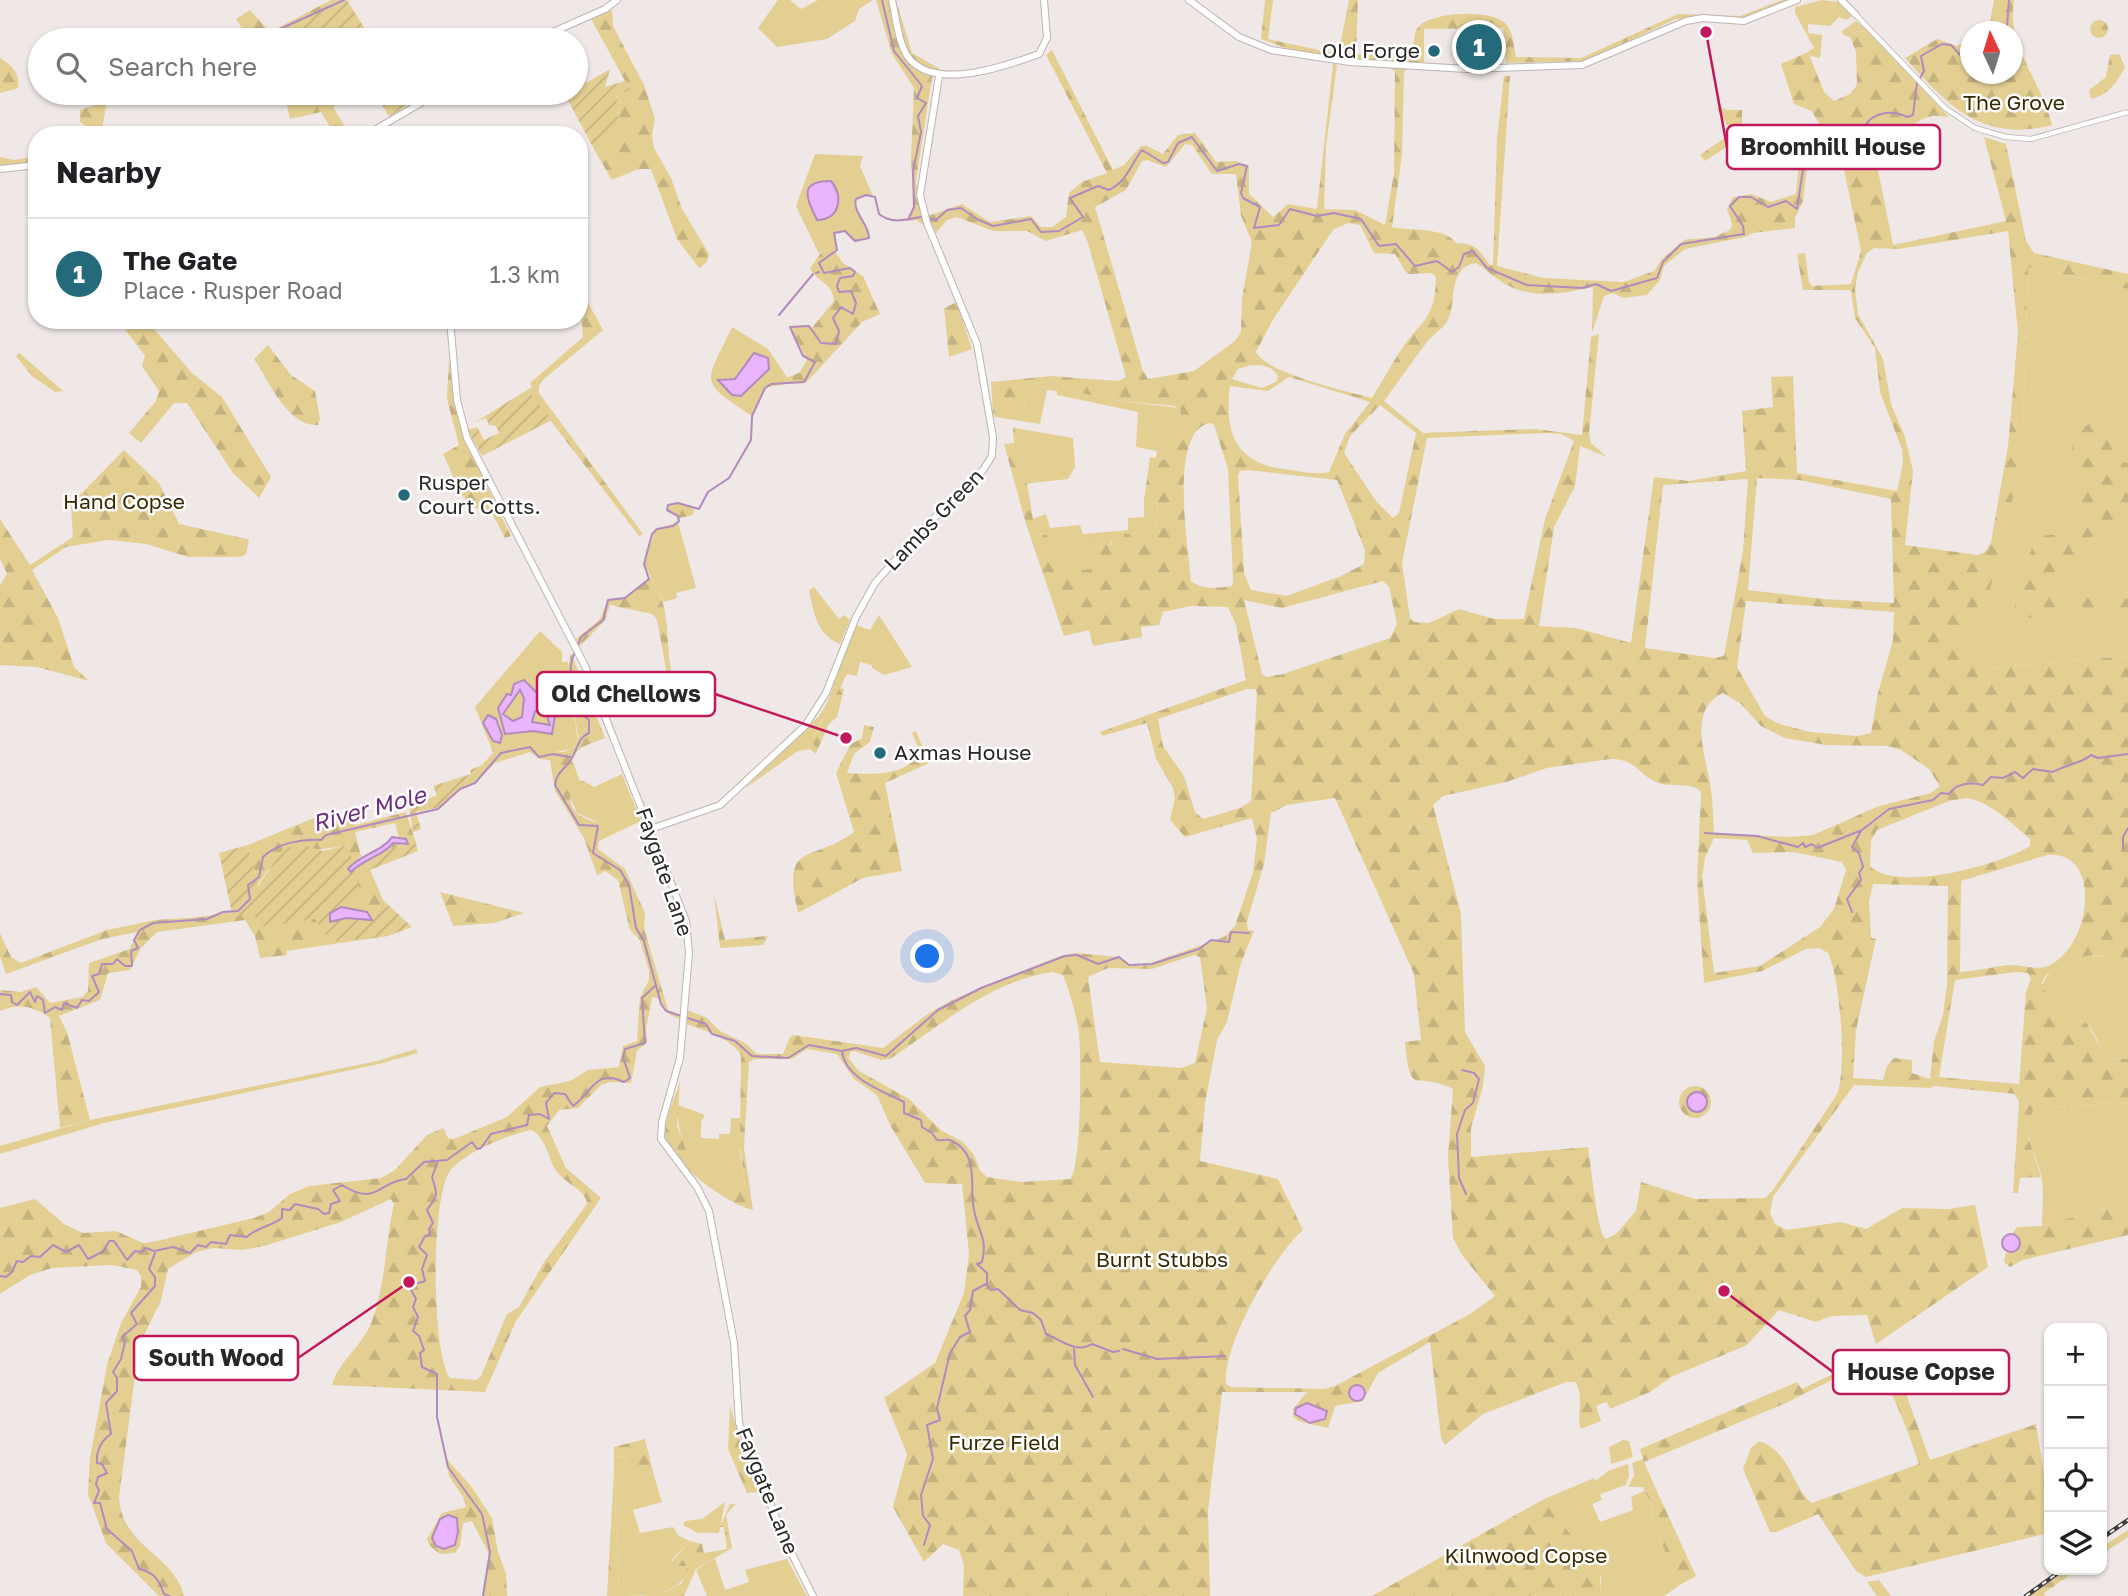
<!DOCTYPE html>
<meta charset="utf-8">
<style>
body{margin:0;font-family:"Golos Text",sans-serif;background:#f6f6f6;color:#202124}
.controls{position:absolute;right:21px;bottom:21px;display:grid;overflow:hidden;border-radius:14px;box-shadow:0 2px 5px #0004}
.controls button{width:63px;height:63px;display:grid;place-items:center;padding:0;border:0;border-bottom:2px solid #e0e0e0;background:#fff;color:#202124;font:35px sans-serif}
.compass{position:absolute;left:1960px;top:21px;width:63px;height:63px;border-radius:50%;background:#fff;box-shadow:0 2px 5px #0004;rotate:356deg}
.you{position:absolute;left:928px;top:957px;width:24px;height:24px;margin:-18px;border:5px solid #fff;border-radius:50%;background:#1a73e8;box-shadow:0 0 0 10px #1a73e833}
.badge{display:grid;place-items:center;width:46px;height:46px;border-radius:50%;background:#256a7a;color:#fff;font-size:23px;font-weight:700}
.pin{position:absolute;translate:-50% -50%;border:4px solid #fff;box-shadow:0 2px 7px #0006}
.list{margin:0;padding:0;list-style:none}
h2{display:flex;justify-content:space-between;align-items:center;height:91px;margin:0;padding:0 28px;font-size:30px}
h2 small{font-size:23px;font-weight:400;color:#757577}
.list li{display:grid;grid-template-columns:46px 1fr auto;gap:21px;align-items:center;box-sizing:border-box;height:112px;padding:0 28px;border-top:2px solid #e0e0e0}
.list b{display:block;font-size:26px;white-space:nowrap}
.list p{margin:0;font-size:23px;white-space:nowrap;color:#757577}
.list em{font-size:23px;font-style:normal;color:#757577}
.icon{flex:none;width:38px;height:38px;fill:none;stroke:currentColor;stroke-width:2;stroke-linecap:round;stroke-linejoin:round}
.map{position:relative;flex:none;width:2128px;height:1596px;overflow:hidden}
.search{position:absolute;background:#fff;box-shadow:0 2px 5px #0004;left:28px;top:28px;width:560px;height:77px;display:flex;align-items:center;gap:18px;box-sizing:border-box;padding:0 24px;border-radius:38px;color:#757577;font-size:26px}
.panel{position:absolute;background:#fff;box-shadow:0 2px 5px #0004;left:28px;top:126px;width:560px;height:203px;border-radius:28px}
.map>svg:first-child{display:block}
.grass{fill:#e4cf93}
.forest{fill:url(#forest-firs);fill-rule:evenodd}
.garden{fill:url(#garden-furrows)}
.water{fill:#ebb4fe;stroke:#b18abe;stroke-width:2;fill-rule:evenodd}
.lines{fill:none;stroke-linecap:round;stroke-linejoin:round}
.stream{stroke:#b18abe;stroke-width:2}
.minor-casing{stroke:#bbb4b3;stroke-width:6}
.tertiary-casing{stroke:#bbb4b3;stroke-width:8}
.minor{stroke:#fff;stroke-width:4.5}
.tertiary{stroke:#fff;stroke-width:6}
.rail-casing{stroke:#3f3c3b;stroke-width:4.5}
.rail{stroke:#fff;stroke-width:2;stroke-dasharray:5;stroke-linecap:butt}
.poi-dot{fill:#256a7a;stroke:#fff;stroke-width:2.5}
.labels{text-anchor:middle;stroke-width:5;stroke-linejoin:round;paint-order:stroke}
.poi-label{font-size:21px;fill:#2a2727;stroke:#fff;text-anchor:start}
.park-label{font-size:21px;fill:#362a01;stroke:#fff}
.street-label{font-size:21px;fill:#2a2727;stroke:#fff}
.water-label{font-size:23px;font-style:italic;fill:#6d2d82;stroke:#fff}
.leader{fill:none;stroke:#c2185b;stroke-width:2.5}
.callout-dot{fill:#c2185b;stroke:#fff;stroke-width:2.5}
.callout{fill:#fff;stroke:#c2185b;stroke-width:2.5}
.callout-label{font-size:23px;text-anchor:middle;font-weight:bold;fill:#2a2727}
</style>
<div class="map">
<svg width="2128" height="1596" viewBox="0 0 2128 1596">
<defs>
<pattern id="forest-firs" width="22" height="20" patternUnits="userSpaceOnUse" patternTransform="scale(1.75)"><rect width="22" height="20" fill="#e4cf93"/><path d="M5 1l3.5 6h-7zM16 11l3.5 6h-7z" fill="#c4b27f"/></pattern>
<pattern id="garden-furrows" width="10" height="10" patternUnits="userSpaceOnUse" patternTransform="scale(1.75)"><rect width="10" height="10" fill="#e4cf93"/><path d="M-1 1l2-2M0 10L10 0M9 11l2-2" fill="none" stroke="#c4b27f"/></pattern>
</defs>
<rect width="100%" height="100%" fill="#efe8e7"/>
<!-- grass -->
<path class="grass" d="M 778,0 L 790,0 L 801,9 L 818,0 L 873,0 L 859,9 L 855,21 L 827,39 L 777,47 L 758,28 Z
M 1822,0 L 1839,2 L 1852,16 L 1846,20 L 1839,17 L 1830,26 L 1808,24 L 1808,33 L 1822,35 L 1820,58 L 1810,56 L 1808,52 L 1814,48 L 1795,13 L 1795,7 Z
M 1856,21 L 1869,32 L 1856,31 L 1850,37 L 1845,36 L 1841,32 Z
M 815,154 L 863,156 L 860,166 L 873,196 L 860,196 L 854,204 L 869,231 L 868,239 L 855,241 L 845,231 L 835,232 L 837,250 L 823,250 L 819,254 L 796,206 Z
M 2032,267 L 2128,289 L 2128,656 L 1990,668 L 1973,661 L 1964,647 L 1968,636 L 1983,617 L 2023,425 L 2028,268 Z
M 732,327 L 768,349 L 787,377 L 785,384 L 765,388 L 752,416 C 697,380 705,385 732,327 Z
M 1045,386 L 1121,401 L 1179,408 L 1183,424 L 1173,461 L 1156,458 L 1157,451 L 1136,447 L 1138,412 L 1057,395 L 1057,391 L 1047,390 L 1040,424 L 995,417 L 993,413 L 1024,413 L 1026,387 Z
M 1015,428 L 1073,438 L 1075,467 L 1068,479 L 1023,484 Z
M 1144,500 L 1158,500 L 1156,530 L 1125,534 L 1125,549 L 1113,549 L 1111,540 L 1093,569 L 1077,570 L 1058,562 L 1046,534 L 1035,533 L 1032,519 L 1046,514 L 1050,528 L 1080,525 L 1083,534 L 1128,530 L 1128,518 L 1144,517 Z
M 678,522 L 696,588 L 676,593 L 677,598 L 664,602 L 644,564 L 655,530 Z
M 814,587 L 839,619 L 844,615 L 850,620 L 840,644 C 816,634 814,613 809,590 Z
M 879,615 L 912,667 L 884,675 L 872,668 L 872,665 L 860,662 L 857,676 L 847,674 L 827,716 L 822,720 L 811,743 L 818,749 L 816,754 L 810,749 L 798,751 L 744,789 L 819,716 L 827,703 L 856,625 L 870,630 Z
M 540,631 L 562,652 L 562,662 L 568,662 L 578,744 C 568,757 530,747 510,751 L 508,746 L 492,750 L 475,707 Z
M 622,774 L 641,821 L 597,842 L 600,823 L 577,813 L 570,797 L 584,781 L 594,787 Z
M 2082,955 L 2111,957 L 2128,969 L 2128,1059 L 2107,1058 C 2099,1048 2097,1033 2087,1025 C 2077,1016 2064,1013 2054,1006 C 2024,983 2061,961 2082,955 Z
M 416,1049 L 418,1053 L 379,1064 L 104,1123 L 0,1154 L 0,1146 L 90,1120 L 377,1061 Z
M 2128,1102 L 2128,1202 L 2042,1226 C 2042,1209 2045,1187 2040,1171 C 2032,1144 2024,1139 2033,1108 Z
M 678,1105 L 705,1115 L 701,1122 L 701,1138 L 719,1139 L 719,1134 L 730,1134 L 731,1118 L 740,1118 L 740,1153 L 745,1187 C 737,1187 725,1189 717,1185 C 688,1172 676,1133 678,1105 Z
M 1623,1440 L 1629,1441 L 1633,1457 L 1611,1464 L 1609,1447 Z
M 624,1456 L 630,1479 L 653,1472 L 662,1502 L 633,1510 L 640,1533 L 673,1527 L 679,1536 L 690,1541 L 672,1560 L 677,1566 L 687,1565 L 688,1572 C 676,1596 643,1596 619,1596 L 614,1470 L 614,1457 Z
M 445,1457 L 471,1486 L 463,1497 L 449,1476 Z
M 1643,1459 L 1655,1487 L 1645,1492 L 1651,1502 L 1653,1523 L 1680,1585 L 1664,1596 L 1600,1596 L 1601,1576 L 1542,1500 L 1594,1478 L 1596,1481 L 1608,1471 L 1628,1464 L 1629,1476 L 1626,1485 L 1600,1494 L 1602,1500 L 1592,1504 L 1600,1522 L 1633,1510 L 1631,1497 L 1644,1491 L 1643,1487 L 1628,1487 L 1634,1475 L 1632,1463 Z
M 725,1502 L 719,1533 L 698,1533 L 683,1525 L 685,1521 L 702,1519 Z
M 715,1558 L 725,1590 L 749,1582 L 745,1570 L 787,1559 L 807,1596 L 707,1596 L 696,1570 Z"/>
<!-- forest -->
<path class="forest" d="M 331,0 L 338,0 L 277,34 L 280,40 L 250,40 L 236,19 L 250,10 L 270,32 Z
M 876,0 L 896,0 L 912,53 L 940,69 L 932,78 L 916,181 L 924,226 L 917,220 L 909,221 L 908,216 L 914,207 L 911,160 L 914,88 L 892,54 Z
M 1265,0 L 1273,0 L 1268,39 L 1333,53 L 1339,51 L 1349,0 L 1358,0 L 1356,54 L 1413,58 C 1414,49 1412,34 1419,26 C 1433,12 1494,8 1507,25 C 1513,33 1514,47 1516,57 L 1581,58 L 1678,14 L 1740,16 L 1782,0 L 1791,0 L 1742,19 L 1676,19 L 1585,61 L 1506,63 L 1503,28 L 1424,29 L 1424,62 L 1413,64 L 1404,72 L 1402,155 L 1392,227 C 1409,231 1446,227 1456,243 C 1475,242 1480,251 1490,265 L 1493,265 L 1497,139 L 1504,76 L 1510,76 L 1497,266 L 1543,278 L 1624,282 L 1654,271 L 1661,260 L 1684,240 L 1714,237 L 1730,230 L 1732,224 L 1727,209 L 1733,197 L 1751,194 L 1771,202 L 1796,194 L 1799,162 L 1806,153 L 1824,153 C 1829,137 1819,124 1812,111 L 1794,104 L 1781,64 L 1808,52 L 1824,92 L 1834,101 L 1850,94 L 1857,85 L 1856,52 L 1849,34 L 1852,31 L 1869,32 L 1949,117 C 1943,117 1937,115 1932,116 C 1913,119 1877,152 1878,170 L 1893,245 L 2006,221 L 1984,137 L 2006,144 L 2026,241 L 2034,253 L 2128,274 L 2128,289 L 2032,267 L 2028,268 L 2023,425 L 2016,484 L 1983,617 L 1968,636 L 1964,647 L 1973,661 L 1990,668 L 2128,656 L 2128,969 C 2105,950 2083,952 2059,967 C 2051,971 2046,974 2042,982 L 2049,1002 L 2087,1024 L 2107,1058 L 2128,1059 L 2128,1102 L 2033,1108 L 2029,1139 L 2041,1177 L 2020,1178 L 2018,1193 L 2013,1193 L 2019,1102 L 2015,1094 L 1933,1086 L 1931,1088 L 1854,1085 L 1773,1197 L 1770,1213 L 1775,1224 L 1787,1230 L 1841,1222 L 1866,1229 L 1902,1208 L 1948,1209 L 1975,1205 L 1988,1267 L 1876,1344 L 1867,1315 L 1831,1316 L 1816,1322 L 1779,1310 L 1747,1345 L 1671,1377 L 1650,1392 L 1610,1409 L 1607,1402 L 1596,1406 L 1601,1421 L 1581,1429 C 1576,1414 1585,1395 1575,1382 L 1566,1382 L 1483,1414 L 1445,1445 L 1441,1438 L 1430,1342 L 1378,1373 L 1363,1401 L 1335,1406 L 1328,1428 L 1301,1422 L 1293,1417 L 1293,1409 L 1307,1392 L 1222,1392 L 1208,1511 L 1210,1596 L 963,1596 L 964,1565 L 959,1550 L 943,1544 L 924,1562 L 893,1507 L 907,1454 L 884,1398 L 935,1363 L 964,1293 L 969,1254 L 962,1184 L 925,1183 L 890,1125 L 877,1095 L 854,1079 L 837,1054 L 807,1049 L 792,1059 L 754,1059 L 749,1062 L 744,1148 L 753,1210 C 728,1205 666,1160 665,1134 C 665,1117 675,1097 680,1081 L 677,1126 L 686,1150 L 697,1167 L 716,1185 L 745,1187 L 740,1146 L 741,1056 C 736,1041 701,1028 685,1024 L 687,1010 L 707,1018 L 720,1031 L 745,1043 L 757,1054 L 783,1054 L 790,1037 L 794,1035 L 883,1048 L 929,1013 L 954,999 L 1062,955 L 1075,953 L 1119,957 L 1129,965 L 1142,966 L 1224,937 L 1235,926 L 1253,872 L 1257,839 L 1252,818 L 1185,837 L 1170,820 L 1175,798 L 1173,788 L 1156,759 L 1147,723 L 1102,736 L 1100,732 L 1246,680 L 1236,625 L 1228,607 L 1191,606 L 1163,612 L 1159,625 L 1141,627 L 1142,637 L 1093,646 L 1089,630 L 1064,636 L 1026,524 L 1004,444 L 1014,443 L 1013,427 L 1017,428 L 1023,484 L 1027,483 L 1035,532 L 1047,535 L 1058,562 L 1072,562 L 1078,570 L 1092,569 L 1088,537 L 1109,537 L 1113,549 L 1124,549 L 1124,534 L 1156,530 L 1158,500 L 1144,500 L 1150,457 L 1173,461 L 1182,424 L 1180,410 L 1174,406 L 1121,401 L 1043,386 L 1026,388 L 1024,413 L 993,413 L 991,382 L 1051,376 L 1118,381 L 1126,377 L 1088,243 L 1082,230 L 1046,241 L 1027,231 L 993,231 L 957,217 L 947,220 L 936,233 L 928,216 L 962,204 L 990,222 L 1031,216 L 1041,227 L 1052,227 L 1066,217 L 1069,193 L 1082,182 L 1107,173 L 1046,55 L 1052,50 L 1113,170 L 1124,165 L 1141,146 L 1147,146 L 1163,154 L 1178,135 L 1195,133 L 1216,162 L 1236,161 L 1249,166 L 1249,194 L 1273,217 L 1288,204 L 1317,209 L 1333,64 L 1337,65 L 1326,146 L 1324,209 L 1355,210 L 1385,225 L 1394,173 L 1395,72 L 1390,66 L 1288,49 L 1261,39 ZM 1185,144 L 1192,145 L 1212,174 L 1236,174 L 1241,216 L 1252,242 L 1242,299 L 1241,332 L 1235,341 L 1194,371 L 1148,379 L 1143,371 L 1095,207 L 1126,190 L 1142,161 L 1147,160 L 1166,167 ZM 1834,161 L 1843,165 L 1861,251 L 1851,284 L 1812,286 L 1809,282 L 1805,253 L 1797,254 L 1803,290 L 1851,290 L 1855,318 L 1875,348 L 1880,392 L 1902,449 L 1903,463 L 1897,491 L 1797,473 L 1793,376 L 1771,377 L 1773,407 L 1742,411 L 1746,471 L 1689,481 L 1654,477 L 1631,643 L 1576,628 L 1539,626 L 1554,527 L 1575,486 L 1580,446 L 1607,457 L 1591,443 L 1589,433 L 1599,334 L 1591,337 L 1582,435 L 1535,429 L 1423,433 L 1384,401 C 1399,381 1412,361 1427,342 C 1434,333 1444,329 1449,318 C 1456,300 1448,267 1476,263 C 1487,270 1497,280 1509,286 C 1535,299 1566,293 1593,287 L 1592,333 L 1604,296 L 1613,293 L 1623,298 L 1647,295 L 1660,280 L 1664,266 L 1685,249 L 1745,237 L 1753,233 L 1795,228 L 1795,218 L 1803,201 L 1807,168 ZM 1348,223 L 1360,225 L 1374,253 L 1395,254 L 1407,274 L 1432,273 L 1436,277 C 1435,320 1422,319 1401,350 C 1391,365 1382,382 1372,398 C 1347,391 1268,374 1256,352 L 1272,321 L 1333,230 ZM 2008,231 L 2018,333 L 2008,446 L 1991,542 L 1985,552 L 1978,555 L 1905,545 L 1913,471 L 1905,437 L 1891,404 L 1883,359 L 1858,314 L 1855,288 L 1858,272 L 1867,253 L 1874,248 L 1899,249 ZM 1251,365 C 1261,365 1272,365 1278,376 L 1276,382 L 1262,388 L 1232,379 L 1238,369 ZM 1289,377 L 1370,402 L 1345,434 L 1329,472 C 1317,475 1303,472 1291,470 C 1237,465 1224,437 1230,386 L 1268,391 ZM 1380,405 L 1416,433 L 1399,513 L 1393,518 L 1376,501 L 1344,453 L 1350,436 ZM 1211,423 L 1214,425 L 1228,469 L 1233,580 L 1232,586 C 1217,588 1203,590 1191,581 C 1189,551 1167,428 1211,423 ZM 1545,433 L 1561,434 L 1574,441 L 1545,519 L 1524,619 L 1494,619 L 1459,609 L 1429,623 L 1414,622 L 1410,618 L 1402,563 L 1427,438 ZM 1248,470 L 1337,480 L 1365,550 L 1364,564 L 1341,576 L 1287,596 L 1251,590 L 1244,573 L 1238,475 L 1240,471 ZM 1757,478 L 1799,480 L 1891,499 L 1894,603 L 1823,599 L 1748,590 ZM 1748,479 L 1743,551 L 1724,656 L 1714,658 L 1645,648 L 1663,485 ZM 1383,581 L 1389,587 L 1397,624 L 1390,638 L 1283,674 L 1266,677 L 1262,674 L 1244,600 L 1282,608 ZM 1746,601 L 1894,612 L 1893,640 L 1878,693 L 1871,733 L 1857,736 L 1810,732 L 1779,724 L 1765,716 L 1737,667 ZM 1247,689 L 1255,689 L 1257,693 L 1251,801 L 1240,808 L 1203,819 L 1195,812 L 1184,776 L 1163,746 L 1158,719 ZM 1723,693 L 1741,704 L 1761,726 L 1785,738 L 1826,745 L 1887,746 L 1901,750 L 1929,769 L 1940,786 L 1931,793 L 1879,806 L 1813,835 L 1788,837 L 1714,833 C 1713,818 1713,803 1711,789 C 1707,760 1686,710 1723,693 ZM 1610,759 C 1638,759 1638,776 1659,783 C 1672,788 1692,781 1701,792 L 1697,881 L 1704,983 L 1762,971 L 1806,949 L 1819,948 L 1828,953 C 1840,976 1848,1075 1836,1096 L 1773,1190 L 1765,1198 L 1695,1199 L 1641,1182 L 1636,1211 L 1616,1234 L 1606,1239 C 1597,1234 1591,1163 1588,1147 L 1471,1157 L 1471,1128 L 1483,1086 L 1485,1066 L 1465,1032 L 1461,914 L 1433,805 L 1443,796 L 1506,782 L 1547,768 ZM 1335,798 L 1414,974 L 1421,1040 L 1405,1042 C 1411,1101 1414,1069 1453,1089 L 1448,1157 L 1453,1238 L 1462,1255 L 1495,1296 L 1470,1314 L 1335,1386 L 1324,1389 L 1231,1387 L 1226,1384 C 1222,1346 1274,1255 1303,1230 L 1278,1179 L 1200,1161 L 1205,1103 L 1217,1040 L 1227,1022 L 1241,963 L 1254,931 L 1248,930 L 1247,922 L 1264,864 L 1271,813 L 1287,805 ZM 1966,798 C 1989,801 2013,824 2030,839 L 2030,846 C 2001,865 1896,893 1870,866 L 1871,841 L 1877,830 L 1949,801 ZM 1714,838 L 1747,840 L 1753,853 L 1793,852 L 1842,862 L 1846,870 L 1834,909 L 1820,927 L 1760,966 L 1714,973 L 1702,877 L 1705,858 ZM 2047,855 C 2105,849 2091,952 2045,967 C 2036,970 2019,964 2008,965 C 1992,967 1976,971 1960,972 L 1961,881 ZM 1873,884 L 1948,886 L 1947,984 L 1943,1015 L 1934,1041 L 1930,1079 L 1912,1073 L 1912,1060 L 1894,1058 L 1887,1066 L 1883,1080 L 1853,1078 L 1856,1030 L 1876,939 L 1871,938 L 1869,902 ZM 1194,955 L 1200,957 L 1207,1008 L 1195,1063 L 1181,1068 L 1100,1062 L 1088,977 L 1108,968 L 1152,969 ZM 1052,972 L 1063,975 C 1070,993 1076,1013 1079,1033 C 1081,1053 1082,1168 1070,1179 L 1022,1182 L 987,1177 L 980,1171 L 974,1155 L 963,1142 L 942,1131 L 909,1099 L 859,1071 L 849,1059 L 850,1052 L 854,1051 L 881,1060 L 890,1059 C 941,1025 989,982 1052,972 ZM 2016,972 L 2028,973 L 2031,979 L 2026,992 L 2019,1084 L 1939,1077 L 1955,980 Z
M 1994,0 L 2014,0 C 2005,43 2043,84 2052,125 C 1983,143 1948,106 1905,58 L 1937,39 L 1957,46 L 1970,40 L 1970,74 L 2012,74 L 2012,32 L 1981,31 L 1990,22 Z
M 612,10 L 613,26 L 644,85 L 655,119 L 652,135 L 654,148 L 671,178 L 682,209 L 709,254 L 707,262 L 699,268 L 677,239 L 651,169 L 638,169 L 612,180 L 596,153 C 614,142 623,116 616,97 L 630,90 L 591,19 Z
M2090 29a9 9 0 1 1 18 0a9 9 0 1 1-18 0Z
M 2119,54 L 2125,67 C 2117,82 2109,95 2091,99 L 2089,90 L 2106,77 L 2110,55 Z
M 0,58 C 12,65 20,73 18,88 L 0,93 Z
M 284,93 L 340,93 L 333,98 L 337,104 L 333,107 L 347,130 L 343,135 L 335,135 L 321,112 L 290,119 Z
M 107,101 L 101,135 L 99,135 L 80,122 L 80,110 Z
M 1720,107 L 1727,110 L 1742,110 L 1742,137 L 1705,161 L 1700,155 L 1732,133 L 1717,109 Z
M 37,156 L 37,162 L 0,167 L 0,157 L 15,160 Z
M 833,249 L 843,263 L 863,276 L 880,314 L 862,322 L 806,383 L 785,384 L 786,378 L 799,373 L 807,360 L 790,327 L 805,325 L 812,328 L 834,301 C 833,282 816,282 810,268 L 823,250 Z
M 579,286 L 603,330 L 544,379 L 539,386 L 539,393 L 643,534 L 639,536 L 527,390 L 532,387 L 530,383 L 583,337 Z
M 957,302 L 972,349 L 949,357 L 944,308 Z
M 118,320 L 149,323 L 192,373 L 222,397 L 271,477 L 259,498 L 233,473 L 187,403 L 174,403 L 141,443 L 129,433 L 156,401 L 159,391 L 142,366 L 145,356 Z
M 268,345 L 291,375 L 315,391 L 320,419 L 318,425 C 287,427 268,379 254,359 Z
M 19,353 L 22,355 L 63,391 L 55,392 L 32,376 L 16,356 Z
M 449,357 L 453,398 L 462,433 L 511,536 L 505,538 L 493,515 C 458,505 458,484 443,454 L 459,445 L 447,399 Z
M 2090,424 L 2100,428 L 2119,461 L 2128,463 L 2128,527 C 2111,520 2094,528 2087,547 C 2084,553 2086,557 2082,563 L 2057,568 L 2053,578 C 2064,602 2106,599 2128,598 L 2128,608 L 2015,619 L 2013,612 L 2034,540 C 2047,531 2064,538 2077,529 L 2072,440 L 2075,430 Z
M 124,450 L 159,483 L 179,524 L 247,539 L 249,540 L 246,554 L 240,557 L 188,557 L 146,544 L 108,540 L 66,547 L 32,570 L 58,618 L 74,667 L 89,681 L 37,667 L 0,665 L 0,585 L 7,574 L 0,559 L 0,519 L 30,565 L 73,537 L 71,504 Z
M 682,503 L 694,509 L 693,515 L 679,518 L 667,510 L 671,504 Z
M 650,577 C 677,613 660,652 678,692 L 676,693 L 668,680 L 657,620 L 652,614 L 610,605 L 605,620 L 580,646 L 576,639 L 600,619 L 608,600 L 625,598 Z
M 571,653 L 605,738 L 582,747 L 571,757 L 580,781 L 584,781 L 570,797 C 571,815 585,819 600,823 L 598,849 L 625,869 L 645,913 L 644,928 L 668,1010 L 681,1015 L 680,1019 L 670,1015 L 658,998 L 652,997 L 646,1029 L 647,1042 L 637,1051 L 631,1083 L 610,1082 L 601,1085 L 578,1108 L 559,1110 L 547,1126 L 566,1168 L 601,1198 L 516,1321 L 485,1392 L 332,1385 C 339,1360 363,1346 372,1321 C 386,1283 385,1242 394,1204 L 391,1199 L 341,1222 L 264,1246 L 242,1250 L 213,1248 L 196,1252 L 168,1269 L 161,1300 L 139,1346 L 119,1497 C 122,1548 174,1554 184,1596 L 159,1596 L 106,1543 L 88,1494 L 90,1458 L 107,1365 L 121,1323 L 141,1287 L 141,1276 L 137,1270 L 112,1265 L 52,1268 L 30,1275 L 0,1294 L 0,1208 L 35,1199 L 64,1224 L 83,1233 L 116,1231 L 143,1243 L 152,1242 L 254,1218 L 269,1212 L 290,1194 L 309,1186 L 381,1178 L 395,1170 L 427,1135 L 443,1128 L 448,1138 L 454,1139 L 507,1117 L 540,1087 L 570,1081 L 588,1070 L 619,1067 L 623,1046 L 637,1041 L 640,997 L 649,980 L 649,971 L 640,940 L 630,930 L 618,880 L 605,871 L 597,875 L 584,838 L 555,791 L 550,760 L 539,759 L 530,752 L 495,763 L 497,752 L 532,748 L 563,752 L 576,747 L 578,737 L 568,667 ZM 531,1130 C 546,1136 548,1160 557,1172 C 565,1183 587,1191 587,1204 L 544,1262 L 519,1307 L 507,1314 L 481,1376 L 476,1380 L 450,1378 C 431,1352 431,1196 450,1171 C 465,1152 508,1135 531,1130 Z
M 840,688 L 844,689 L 837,717 L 829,724 L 818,749 L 811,743 L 812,740 Z
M 864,725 L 874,727 L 870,742 L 854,754 L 847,773 C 870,774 902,777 918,756 L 920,751 L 912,733 L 916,731 L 929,763 L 885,783 L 902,871 L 863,878 L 798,913 C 781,839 811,864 854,832 L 836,773 L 850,745 L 862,738 Z
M 331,811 L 356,825 L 406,812 L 416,843 L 395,847 L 366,860 L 383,900 L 372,920 L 341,907 C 352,869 354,864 391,848 L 393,843 L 403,845 L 407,840 L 399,837 L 395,823 L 355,832 L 361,856 L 353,864 L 347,845 C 329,850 286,850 274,863 C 266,871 261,881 254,890 L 269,914 L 315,919 L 329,937 L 388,936 L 286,951 L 287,955 L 260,958 L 255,936 L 245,920 L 157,932 L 141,948 L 130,970 L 108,973 L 100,1000 L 59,1016 L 67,1032 L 90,1120 L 60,1128 L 50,1018 C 33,1006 20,1003 0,1011 L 0,990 L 21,992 L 36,987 L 50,1003 L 82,997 L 88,991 L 89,963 L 130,949 L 137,932 L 102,939 L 6,974 L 0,957 L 0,933 L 11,957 L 21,963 L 107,930 L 155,920 L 201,917 L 236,911 L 255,875 L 248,845 Z
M 440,892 L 524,913 L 494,923 L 453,926 Z
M 714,894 L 725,940 L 768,936 L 763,945 L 720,948 Z
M1679 1102a16 16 0 1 1 32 0a16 16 0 1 1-32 0Z
M 2128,1202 L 2128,1235 L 2023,1260 L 2010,1267 L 2004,1262 L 2006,1253 L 2015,1250 L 2020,1244 L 2019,1238 L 2013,1233 L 2017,1227 L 2042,1226 Z
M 1886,1348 L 1898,1372 L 1930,1460 L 2036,1424 L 2049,1505 L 2049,1533 L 1866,1577 L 1856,1571 L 1818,1514 L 1777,1532 L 1770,1532 L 1743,1469 L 1751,1448 L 1759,1441 C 1791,1451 1794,1492 1812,1503 L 1919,1464 C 1907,1427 1891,1392 1877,1357 L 1786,1403 L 1644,1462 L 1640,1449 L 1797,1382 L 1802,1389 Z
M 730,1405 L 740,1442 L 762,1492 L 747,1493 L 728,1449 Z
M 645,1439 L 653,1472 L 630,1479 L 624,1456 L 614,1457 L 614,1447 Z
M 614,1470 L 619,1596 L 607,1596 Z
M 471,1486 L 492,1518 L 498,1552 L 506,1574 L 507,1596 L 482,1596 L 489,1554 L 472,1521 L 463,1523 L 460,1546 L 455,1553 L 440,1554 L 430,1546 L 427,1539 L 442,1513 L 466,1507 L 463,1497 ZM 458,1521 L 458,1532 L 444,1549 L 433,1542 Z
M 1655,1487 L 1696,1576 L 1680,1585 L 1653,1523 L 1651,1502 L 1645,1492 Z
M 1542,1500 L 1600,1570 L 1600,1596 L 1372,1596 Z
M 730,1504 L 736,1504 L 726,1515 L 732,1548 L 696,1569 L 684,1596 L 642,1596 L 667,1591 L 682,1583 L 688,1566 L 672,1566 L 671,1563 L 690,1541 L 702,1544 L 704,1553 L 727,1549 L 724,1527 L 720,1527 Z
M 2128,1530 L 2128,1537 L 2102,1554 L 2102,1547 Z
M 2067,1570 L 2077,1570 L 2044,1593 L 2046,1596 L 2030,1596 Z
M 1879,1580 L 1891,1596 L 1877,1596 L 1867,1582 Z"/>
<!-- garden -->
<path class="garden" d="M 338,0 L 347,0 L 372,40 L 309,40 L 307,38 L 292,40 L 285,29 Z
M 576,63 L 586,83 L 610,69 L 605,87 L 625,81 L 630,90 L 616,97 C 623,116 614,143 596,153 L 564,93 L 576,93 Z
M 340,93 L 406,93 L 412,102 L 389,117 L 377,96 L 365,102 L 352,93 L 337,104 L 332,98 Z
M 527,390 L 552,420 L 482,456 L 467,430 L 477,427 L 484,440 L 499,433 L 496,426 L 489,425 L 486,418 L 474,423 Z
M 509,746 L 510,751 L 497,753 L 494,764 L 475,783 L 454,793 L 442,807 L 416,812 L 421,829 L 413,832 L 409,807 L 437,795 L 433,786 L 471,774 L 470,770 L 482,765 L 493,753 L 492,750 Z
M 416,843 L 418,851 L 370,870 L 366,859 L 395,847 Z
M 301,844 L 322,851 L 348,845 L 361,894 L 332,916 L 372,920 L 383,900 L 412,927 L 388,936 L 331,942 L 315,919 L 258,927 L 254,913 L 233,918 L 219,853 L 248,845 L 258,886 L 283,849 Z"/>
<!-- water -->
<path class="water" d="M 831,181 C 844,196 840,220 817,220 C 807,199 797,181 831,181 Z
M 754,353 L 768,358 L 769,369 L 741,396 L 732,395 L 718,380 L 735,379 Z
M 524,680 C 536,692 546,701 555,716 L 552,734 L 533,731 L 505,734 L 498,708 L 507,694 L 511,695 L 514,684 ZM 520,690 L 524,698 L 522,717 L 513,721 L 503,714 ZM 535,711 L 547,716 L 550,725 L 532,722 Z
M 488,715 L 496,719 L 502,735 L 500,743 L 493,741 L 483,723 Z
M 392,837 L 406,839 L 408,844 L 393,843 C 385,855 363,859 351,872 L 348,869 C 360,854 382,852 392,837 Z
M 341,907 L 367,912 L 372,920 L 346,918 L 330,922 L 330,913 Z
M1687 1102a10 10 0 1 1 20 0a10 10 0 1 1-20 0Z
M2002 1243a9 9 0 1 1 18 0a9 9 0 1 1-18 0Z
M1349 1393a8 8 0 1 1 16 0a8 8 0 1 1-16 0Z
M 1307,1403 L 1327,1411 L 1325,1419 L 1310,1423 L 1295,1414 L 1296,1408 Z
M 448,1515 L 457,1518 L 458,1532 L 455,1545 L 444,1549 L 436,1546 L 432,1538 L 440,1519 Z"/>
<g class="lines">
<!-- stream -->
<path class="stream" d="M 882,0 L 894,51 L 922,86 L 917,98 L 926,103 L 918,116 L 921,132 L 913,172 L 914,207 L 908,220
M 1996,32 L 2007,26 L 2009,0
M 271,33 L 344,0
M 1920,78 L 1924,71 L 1921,56 L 1942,44 L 1951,45 L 1962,57 L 1970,58
M 927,218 L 936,220 L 947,210 L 961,208 L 977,219 L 993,226 L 1031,219 L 1041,232 L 1059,231 L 1083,217 L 1070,198 L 1098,186 L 1109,190 C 1127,181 1130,166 1142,150 L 1163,163 L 1168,162 L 1178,143 L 1192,137 L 1217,171 L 1239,164 L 1247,166 L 1241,193 L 1243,198 L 1260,207 L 1254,228 L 1279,225 L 1290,209 L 1317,216 L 1334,213 L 1361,219 L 1379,246 L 1396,244 L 1415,266 L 1437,261 L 1452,272 L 1459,267 L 1464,254 L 1473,251 L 1487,268 L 1527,285 L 1582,288 L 1596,284 L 1611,291 L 1657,278 L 1663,262 L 1681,244 L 1744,234 L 1743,226 L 1730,206 L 1739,197 L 1751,197 L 1768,207 L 1786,201 L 1797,209 L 1805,156 L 1825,159 L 1834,156 L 1859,156 C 1863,149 1860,142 1862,134 C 1867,112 1891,109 1907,117 L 1913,115 L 1917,83
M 816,273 L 819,272
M 779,315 L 813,274
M 577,647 L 581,637 L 603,620 L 608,600 L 625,598 L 649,579 L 644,564 L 652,534 L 657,529 L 673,526 L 679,521 L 678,516 L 667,510 L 668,505 L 678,503 L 699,509 L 708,492 L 729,478 L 751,440 L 752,416 L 765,388 L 771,384 L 804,382 L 815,362 L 803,356 L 790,327 L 809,326 L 821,343 L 836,344 L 839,331 L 833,318 L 841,307 L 853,314 L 856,303 L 851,291 L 839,292 L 837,286 L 840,278 L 853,276 L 855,272 L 850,268 L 824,273 L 819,263 L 837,250 L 834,233 L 845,231 L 855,241 L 869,238 C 869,224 852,212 856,199 L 866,195 L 875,197 L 879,214 C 893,225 906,219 922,217
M 575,652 C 566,670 573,685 579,702 L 576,709 L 589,720 L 589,733 C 577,738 577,752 570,761 C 564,770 556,773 555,785 L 579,825 L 598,826 L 593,853 L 620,870 L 629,885 L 636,928 L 644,941 L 661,1004 L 666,1011 L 706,1024 L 712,1034 L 735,1041 L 752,1056 L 788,1058 L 809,1045 L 842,1051 L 856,1048 L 886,1056 L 938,1010 L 981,988 L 1065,956 L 1077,955 L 1098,964 L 1119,957 L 1129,965 L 1152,964 L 1199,949 L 1211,940 L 1229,942 L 1231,932 L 1249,933
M 1705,833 L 1757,836 L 1798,847 L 1803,843 L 1805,847 L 1812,844 L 1817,848 L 1862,830 L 1889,809 L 1933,800 L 1941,793 L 1949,794 C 1956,783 1971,782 1983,785 L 1991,777 L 2003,778 L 2015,772 L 2023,778 L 2033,769 L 2053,772 C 2064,765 2083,763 2091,755 L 2098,758 L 2128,754
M 2123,849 L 2123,837 L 2128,828
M 1852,912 L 1847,899 L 1861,880 L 1859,873 L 1863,867 L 1859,853 L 1852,847 L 1861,831
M 0,994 L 11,995 L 12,1002 L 17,1005 L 30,992 L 35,1002 L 37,996 L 43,1000 L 45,1013 L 55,1007 L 62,1010 L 64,1003 L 77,1008 L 82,1000 L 89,1001 L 99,992 L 92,976 L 99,974 L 102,964 L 113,964 L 117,959 L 125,966 L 132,966 L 131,951 L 138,948 L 134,940 L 140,930 L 153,923 L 207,919 L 223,912 L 238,911 L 250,899 L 248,885 L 259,877 L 263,857 C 277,843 302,839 321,840 L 326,835 L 438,809 L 460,789 L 475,783 L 501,753 L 530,747 L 539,757 L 553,754 L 570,757
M 842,1051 C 845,1079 883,1091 904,1102 L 904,1113 L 921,1120 L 922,1127 L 932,1133 L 937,1140 C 941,1141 948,1138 952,1141 C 980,1154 969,1186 974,1210 C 978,1232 988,1238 982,1262 L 977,1264 L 987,1273 L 987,1284
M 1462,1070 L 1474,1073 L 1479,1079 L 1473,1103 L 1465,1110 L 1457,1134 L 1459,1178 L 1466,1194
M 438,1161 L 432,1177 C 438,1195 438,1195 427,1210 L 433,1223 L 429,1229 L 430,1235 L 425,1236 L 419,1247 L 427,1255 L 422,1269 L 425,1281 L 409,1286 L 416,1299 L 413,1307 L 418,1317 L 413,1331 L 419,1336 L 424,1350 L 420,1353 L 422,1367 L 437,1374 L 437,1417 L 448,1467 L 482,1514 L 490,1552 L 483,1596
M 155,1253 L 149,1269 L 155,1277 L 155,1286 L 131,1313 L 137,1324 L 122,1337 L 125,1342 L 121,1359 L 113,1372 L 117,1378 L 117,1391 L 106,1403 L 111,1434 C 101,1441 96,1450 97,1463 L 102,1464 L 107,1473 L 98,1477 L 96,1484 L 99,1491 L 94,1503 L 100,1503 L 107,1529 L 132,1551 L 139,1569 C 154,1572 159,1580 164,1594 L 169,1596
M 0,1276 L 6,1277 L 12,1272 L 17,1261 L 23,1262 L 31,1256 L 40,1257 L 53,1245 L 66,1252 L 79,1245 L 88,1259 L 104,1251 L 109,1241 L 114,1241 L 127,1260 L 135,1251 L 142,1252 L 146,1248 L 154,1251 L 173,1247 L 190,1253 L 198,1245 L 206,1247 L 211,1242 L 226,1244 L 230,1235 L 247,1237 C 257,1227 270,1227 282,1218 L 282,1209 L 290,1210 L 295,1204 L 318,1209 L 324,1214 L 329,1213 L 331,1204 L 340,1201 L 333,1190 L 342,1185 C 377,1207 377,1182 406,1179 L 424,1162 L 447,1160 L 472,1142 L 477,1149 L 481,1148 L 491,1134 L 527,1125 L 529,1115 L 540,1114 L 549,1119 L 546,1103 L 554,1093 L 565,1094 L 573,1106 C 592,1093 595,1068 624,1082 L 630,1078 L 623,1057 L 625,1049 L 645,1043 L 642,998 L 656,985
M 987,1285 L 991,1290 L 998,1289 L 1020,1310 L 1033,1313 L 1041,1320 L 1046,1334 C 1061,1340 1076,1354 1092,1344 L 1113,1352 L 1119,1351
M 1074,1349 L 1075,1365 L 1093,1397
M 1123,1349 L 1157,1359 L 1225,1356
M 924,1545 L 930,1525 L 923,1516 L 921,1495 L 933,1459 L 927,1425 L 940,1420 L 937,1408 L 950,1353 L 960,1337 L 970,1332 L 965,1316 L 970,1310 L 973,1291 L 986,1284"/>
<defs>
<path id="minor" d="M 1856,15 L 1945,108 L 1975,128 L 2006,137 L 2031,139 L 2128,112"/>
<path id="tertiary" d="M 892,0 C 896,17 898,42 908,57 C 934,92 1006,66 1039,54 L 1047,38 L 1044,0
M 1189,0 L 1239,37 L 1271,50 L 1350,62 L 1467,69 L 1582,65 L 1686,21 L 1703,18 L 1744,21 L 1797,0
M 1841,0 L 1856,15
M 535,40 L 605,9 L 617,0
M 366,135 L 438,93
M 0,169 L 37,165
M 450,320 L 457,400 L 467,438 L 585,666 L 686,921 L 689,953 L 680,1058 L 662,1122 L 661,1139 L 697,1187 L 709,1211 L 734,1343 L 739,1423 L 783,1536 L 813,1596
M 648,830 L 720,805 L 805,726 L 826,693 L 856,617 L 875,583 L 922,530 L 983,470 L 992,456 L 993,437 L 977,344 L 927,223 L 920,195 L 939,76"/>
</defs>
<!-- minor casing -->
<use href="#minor" class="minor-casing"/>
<!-- tertiary casing -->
<use href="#tertiary" class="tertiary-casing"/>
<!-- minor -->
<use href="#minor" class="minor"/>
<!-- tertiary -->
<use href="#tertiary" class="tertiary"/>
<defs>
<path id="rail" d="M 2102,1538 L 2128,1520
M 2026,1596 L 2062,1570"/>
</defs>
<!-- rail casing -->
<use href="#rail" class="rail-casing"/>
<!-- rail -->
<use href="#rail" class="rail"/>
</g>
<!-- markers -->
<g class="poi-dot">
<circle cx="1434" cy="51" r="7"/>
<circle cx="404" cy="495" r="7"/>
<circle cx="880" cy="753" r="7"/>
</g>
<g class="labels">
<!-- poi labels -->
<g class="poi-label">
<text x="1420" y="58" text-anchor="end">Old Forge</text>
<text x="418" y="490">Rusper<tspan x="418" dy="24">Court Cotts.</tspan></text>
<text x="894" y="760">Axmas House</text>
</g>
<!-- park labels -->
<g class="park-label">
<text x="2014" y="110">The Grove</text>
<text x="124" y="509">Hand Copse</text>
<text x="1162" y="1267">Burnt Stubbs</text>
<text x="1004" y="1450">Furze Field</text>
<text x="1526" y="1563">Kilnwood Copse</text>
</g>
<!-- street labels -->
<g class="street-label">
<text transform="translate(934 520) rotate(-46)" y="7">Lambs Green</text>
<text transform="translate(664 872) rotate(71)" y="7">Faygate Lane</text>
<text transform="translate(767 1491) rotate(68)" y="7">Faygate Lane</text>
</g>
<!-- water labels -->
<g class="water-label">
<text transform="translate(369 809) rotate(-15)" y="8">River Mole</text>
</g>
</g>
<!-- callouts -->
<path class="leader" d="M1706 32L1727 147M846 738L715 694M409 1282L298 1358M1724 1291L1833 1372"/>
<g class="callout-dot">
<circle cx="1706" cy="32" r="7"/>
<circle cx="846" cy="738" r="7"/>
<circle cx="409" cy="1282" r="7"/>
<circle cx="1724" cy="1291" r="7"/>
</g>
<g class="callout">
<rect x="1727" y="125" width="213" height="44" rx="7"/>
<rect x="537" y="672" width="178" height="44" rx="7"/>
<rect x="134" y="1336" width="164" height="44" rx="7"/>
<rect x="1833" y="1350" width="176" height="44" rx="7"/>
</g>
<g class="callout-label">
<text x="1833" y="155">Broomhill House</text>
<text x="626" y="702">Old Chellows</text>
<text x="216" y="1366">South Wood</text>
<text x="1921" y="1380">House Copse</text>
</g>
</svg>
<div class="controls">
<button>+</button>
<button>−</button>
<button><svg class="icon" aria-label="locate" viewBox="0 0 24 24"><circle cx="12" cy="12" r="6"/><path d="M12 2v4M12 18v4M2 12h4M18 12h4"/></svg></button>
<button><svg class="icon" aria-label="layers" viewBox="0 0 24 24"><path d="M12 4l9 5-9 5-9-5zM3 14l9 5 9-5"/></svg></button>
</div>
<svg class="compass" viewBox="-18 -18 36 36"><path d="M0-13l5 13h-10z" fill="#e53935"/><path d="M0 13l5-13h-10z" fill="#757577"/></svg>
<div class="you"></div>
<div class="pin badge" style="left:1479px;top:47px">1</div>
<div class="search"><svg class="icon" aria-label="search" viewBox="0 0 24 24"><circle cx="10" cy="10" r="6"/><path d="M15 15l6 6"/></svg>Search here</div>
<section class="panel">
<h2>Nearby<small></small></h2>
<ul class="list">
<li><span class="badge">1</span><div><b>The Gate</b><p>Place · Rusper Road</p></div><em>1.3 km</em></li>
</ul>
</section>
</div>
